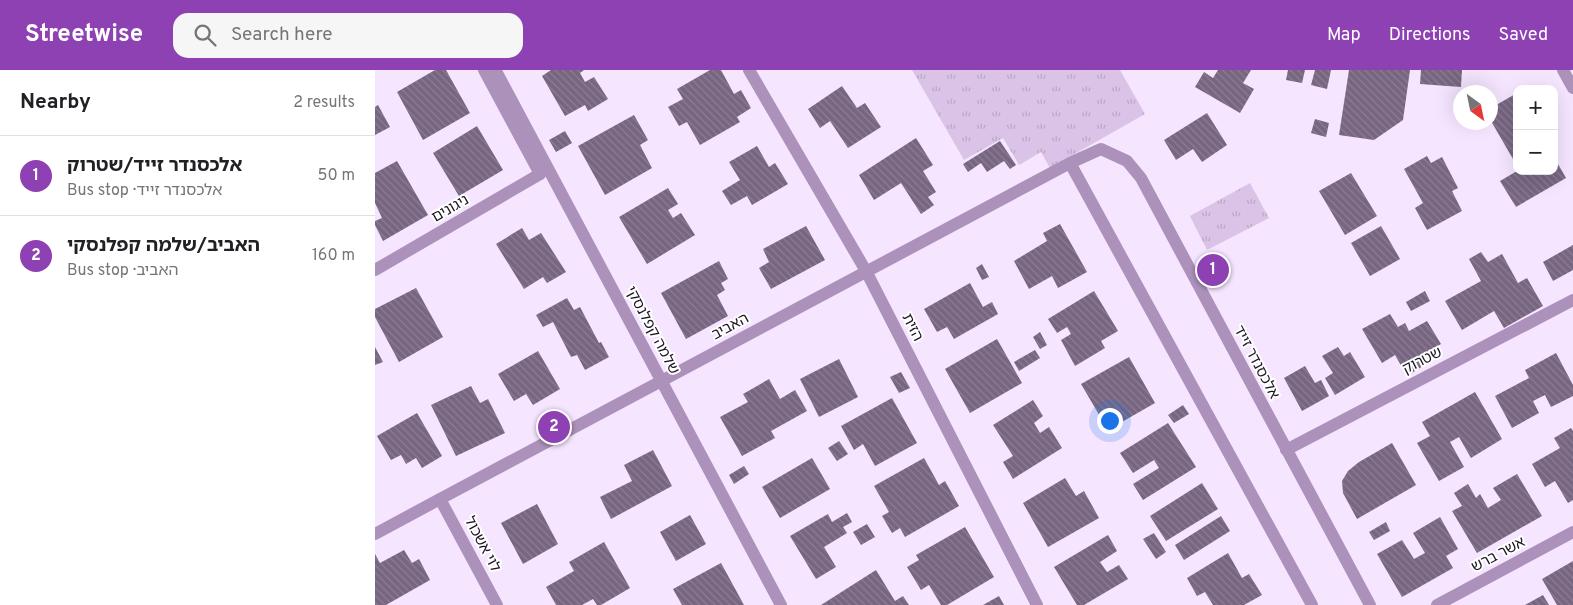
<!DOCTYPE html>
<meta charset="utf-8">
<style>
body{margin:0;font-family:Overpass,"Noto Sans Hebrew",sans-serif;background:#f6f6f6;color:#202124}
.controls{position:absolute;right:15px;top:15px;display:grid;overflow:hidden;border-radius:10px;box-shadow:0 5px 20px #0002}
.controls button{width:45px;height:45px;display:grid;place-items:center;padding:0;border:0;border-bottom:1px solid #e0e0e0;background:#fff;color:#202124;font:25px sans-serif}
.compass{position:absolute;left:1078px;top:15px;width:45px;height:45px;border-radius:50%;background:#fff;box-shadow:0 5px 20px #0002;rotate:147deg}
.you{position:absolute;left:734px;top:350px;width:18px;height:18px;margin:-12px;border:4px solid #fff;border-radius:50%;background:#1a73e8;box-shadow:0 0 0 8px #1a73e833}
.badge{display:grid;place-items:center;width:32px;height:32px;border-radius:50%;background:#8e41b2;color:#fff;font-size:16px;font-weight:700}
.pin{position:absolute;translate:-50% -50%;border:2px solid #fff;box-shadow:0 1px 5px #0006}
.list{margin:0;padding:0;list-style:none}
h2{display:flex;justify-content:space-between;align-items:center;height:65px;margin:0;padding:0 20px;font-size:21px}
h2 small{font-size:16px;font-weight:400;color:#757577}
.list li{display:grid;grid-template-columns:32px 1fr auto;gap:15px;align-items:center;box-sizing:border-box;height:80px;padding:0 20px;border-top:1px solid #e0e0e0}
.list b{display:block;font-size:19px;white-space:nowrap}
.list p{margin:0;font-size:16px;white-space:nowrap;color:#757577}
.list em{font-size:16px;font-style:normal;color:#757577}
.icon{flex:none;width:28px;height:28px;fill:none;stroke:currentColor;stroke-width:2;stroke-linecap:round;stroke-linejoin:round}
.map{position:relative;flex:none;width:1198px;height:535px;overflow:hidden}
header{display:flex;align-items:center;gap:30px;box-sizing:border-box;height:70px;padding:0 25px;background:#8e41b2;color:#fff}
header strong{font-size:24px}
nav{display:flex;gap:28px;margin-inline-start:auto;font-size:18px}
.search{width:350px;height:45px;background:#f6f6f6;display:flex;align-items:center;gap:12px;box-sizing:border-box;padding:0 18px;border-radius:15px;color:#757577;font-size:19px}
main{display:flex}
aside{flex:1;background:#fff}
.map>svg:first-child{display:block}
.grass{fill:url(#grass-tufts)}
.building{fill:url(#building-back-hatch)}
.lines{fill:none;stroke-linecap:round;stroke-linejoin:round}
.minor{stroke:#ac91bb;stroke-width:12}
.tertiary{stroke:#ac91bb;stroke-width:12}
.labels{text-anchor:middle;stroke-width:4;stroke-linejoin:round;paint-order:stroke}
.street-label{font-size:15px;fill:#1d1621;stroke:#fff}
</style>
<header>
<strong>Streetwise</strong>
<div class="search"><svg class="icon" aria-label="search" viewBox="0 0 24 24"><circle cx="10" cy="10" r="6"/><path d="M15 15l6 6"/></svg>Search here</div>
<nav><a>Map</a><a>Directions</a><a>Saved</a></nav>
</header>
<main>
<aside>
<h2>Nearby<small>2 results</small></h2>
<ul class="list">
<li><span class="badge">1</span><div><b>אלכסנדר זייד/שטרוק</b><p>Bus stop · אלכסנדר זייד</p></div><em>50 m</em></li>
<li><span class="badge">2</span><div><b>האביב/שלמה קפלנסקי</b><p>Bus stop · האביב</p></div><em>160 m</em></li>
</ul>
</aside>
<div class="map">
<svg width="1198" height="535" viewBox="0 0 1198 535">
<defs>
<pattern id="grass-tufts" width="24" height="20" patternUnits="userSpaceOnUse" patternTransform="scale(1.25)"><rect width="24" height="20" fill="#dac3e7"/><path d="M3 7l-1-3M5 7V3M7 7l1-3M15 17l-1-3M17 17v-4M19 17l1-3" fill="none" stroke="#bba7c6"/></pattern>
<pattern id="building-back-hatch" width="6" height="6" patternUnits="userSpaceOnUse" patternTransform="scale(1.25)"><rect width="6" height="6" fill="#776581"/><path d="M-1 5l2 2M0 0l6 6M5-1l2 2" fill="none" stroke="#8b7e93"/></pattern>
</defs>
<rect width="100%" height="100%" fill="#f5e5ff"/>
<!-- grass -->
<path class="grass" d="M 537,0 L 745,0 L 770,44 L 675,98 L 666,82 L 644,95 L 628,68 L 589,90 Z
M 875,113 L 894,148 L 832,180 L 815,146 Z"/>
<!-- building -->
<path class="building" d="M 60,0 L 71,0 L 95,43 L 48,70 L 22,22 Z
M 176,0 L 209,0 L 205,3 L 210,12 L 219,7 L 233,29 L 213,41 L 210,35 L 190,46 L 167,6 Z
M 335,0 L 346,0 L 359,24 L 366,20 L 376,38 L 362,47 L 365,52 L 325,75 L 312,52 L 304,56 L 293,37 L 308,29 L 302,19 Z
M 843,0 L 876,0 L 868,13 L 879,19 L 865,43 L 820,17 L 829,2 L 838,8 Z
M 913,0 L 930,0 L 927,13 L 911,10 Z
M 940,0 L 956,0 L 952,19 L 936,15 Z
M 974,0 L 1035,0 L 1028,50 L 999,70 L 964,65 Z
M 1046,0 L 1087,0 L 1086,17 L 1045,14 Z
M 467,16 L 482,38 L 490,33 L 506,57 L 473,78 L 455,51 L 445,58 L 433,39 Z
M 1142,23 L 1142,96 L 1116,51 L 1116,38 Z
M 3,35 L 15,57 L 0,65 L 0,37 Z
M 832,43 L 852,75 L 827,92 L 818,79 L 801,90 L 789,70 Z
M 259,45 L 273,70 L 265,75 L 277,98 L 230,125 L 203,76 Z
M 940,49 L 954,53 L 951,67 L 936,63 Z
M 102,56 L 128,100 L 84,126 L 58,83 Z
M 190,61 L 197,73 L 181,82 L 174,70 Z
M 541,68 L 558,95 L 548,101 L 561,122 L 553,127 L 559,135 L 546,144 L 526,113 L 499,130 L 484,105 Z
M 625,71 L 641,95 L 635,99 L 629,91 L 612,102 L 606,93 L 593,102 L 588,94 Z
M 382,76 L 394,97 L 400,93 L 413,114 L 377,135 L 372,126 L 356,135 L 347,121 L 365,110 L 354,92 Z
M 1052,86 L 1056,93 L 1067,87 L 1083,118 L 1077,121 L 1087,141 L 1052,160 L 1040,138 L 1048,133 L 1029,99 Z
M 1179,87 L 1191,108 L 1141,137 L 1125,111 L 1142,101 L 1179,101 Z
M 22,91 L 53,145 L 8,171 L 0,155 L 0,151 L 7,148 L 0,133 L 0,103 Z
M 976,103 L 1002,146 L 970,165 L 944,121 Z
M 293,118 L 303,134 L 293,140 L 298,148 L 306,143 L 320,165 L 272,194 L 244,147 Z
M 685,154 L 712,202 L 683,218 L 677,206 L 654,219 L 639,191 L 672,171 L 668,163 Z
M 431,156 L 450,190 L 396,219 L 384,198 L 394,192 L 388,179 Z
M 1006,156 L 1025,189 L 995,206 L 976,173 Z
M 147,158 L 154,170 L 166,163 L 191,202 L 172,213 L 168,207 L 149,219 L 121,174 Z
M 1198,175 L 1198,200 L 1178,211 L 1168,192 Z
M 1106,182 L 1113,192 L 1127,184 L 1143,213 L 1152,208 L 1168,236 L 1129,258 L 1119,241 L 1087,260 L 1070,231 L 1106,211 L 1094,189 Z
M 344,191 L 353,209 L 346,213 L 350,220 L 342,225 L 353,246 L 311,269 L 286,223 Z
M 607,194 L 614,207 L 607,210 L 601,198 Z
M 595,213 L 608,237 L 617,232 L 623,244 L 579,269 L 572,257 L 562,262 L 549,239 Z
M 41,218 L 68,267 L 24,292 L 0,247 L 0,239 Z
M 719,221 L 743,261 L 726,271 L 730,278 L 700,296 L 686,270 L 696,264 L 692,257 L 682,263 L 673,249 Z
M 1050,221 L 1055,231 L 1036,241 L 1031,232 Z
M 192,228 L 199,240 L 205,237 L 224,273 L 226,272 L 234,287 L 210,300 L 202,285 L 196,287 L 178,252 L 168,257 L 161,245 Z
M 1015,244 L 1023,257 L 1030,253 L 1034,261 L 1052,251 L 1066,274 L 1043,288 L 1048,296 L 1032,306 L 1020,285 L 1007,293 L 987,259 Z
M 665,262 L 672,275 L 665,279 L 658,267 Z
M 622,269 L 647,313 L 595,343 L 570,299 Z
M 0,277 L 8,292 L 0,295 Z
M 963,277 L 969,286 L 975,282 L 990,307 L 960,325 L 950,308 L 958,303 L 947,286 Z
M 660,280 L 665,288 L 644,301 L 639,292 Z
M 163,281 L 185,319 L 158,335 L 151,324 L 139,331 L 123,304 Z
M 1181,283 L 1198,315 L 1198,326 L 1176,337 L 1170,325 L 1158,331 L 1164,343 L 1137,358 L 1120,326 L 1154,308 L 1150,300 Z
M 754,287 L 780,333 L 733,360 L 706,314 Z
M 464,289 L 483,327 L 444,347 L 425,309 Z
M 930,296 L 940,313 L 946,310 L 954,326 L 927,341 L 909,308 Z
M 526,302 L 535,318 L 524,323 L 515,307 Z
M 394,309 L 405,329 L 420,320 L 432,341 L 396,361 L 400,368 L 367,386 L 345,347 L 373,332 L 368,324 Z
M 96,316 L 105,333 L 113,329 L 130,363 L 81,386 L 56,335 Z
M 1100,322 L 1127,369 L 1096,388 L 1084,367 L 1075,372 L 1089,397 L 1064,411 L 1042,373 L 1055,366 L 1047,352 Z
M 517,328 L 542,373 L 500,396 L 488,374 L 479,380 L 466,356 Z
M 658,330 L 668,346 L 659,353 L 665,363 L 674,357 L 687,378 L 638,409 L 628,392 L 638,386 L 618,355 Z
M 808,335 L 814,344 L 799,353 L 793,345 Z
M 42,343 L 67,386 L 47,398 L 41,388 L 31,394 L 26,385 L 16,390 L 2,366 Z
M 793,353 L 821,397 L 768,430 L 758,414 L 784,398 L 779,390 L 758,403 L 745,383 Z
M 1196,358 L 1198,361 L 1198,430 L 1193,433 L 1180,411 L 1170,417 L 1157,394 L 1185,378 L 1179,368 Z
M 464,371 L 473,384 L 462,391 L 453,378 Z
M 1017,373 L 1041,415 L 982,449 L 968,423 L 967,411 L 973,401 L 984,392 Z
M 278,380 L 297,416 L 236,449 L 225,427 L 257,411 L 249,395 Z
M 437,388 L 455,419 L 405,448 L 387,417 Z
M 549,388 L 564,415 L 570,411 L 584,436 L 530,467 L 525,458 L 517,463 L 507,446 L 514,442 L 499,416 Z
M 369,396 L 374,404 L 359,414 L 354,405 Z
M 1142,404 L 1167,446 L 1102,483 L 1077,441 L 1087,436 L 1079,423 L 1093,414 L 1101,428 L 1105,424 L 1113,438 L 1126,430 L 1118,418 Z
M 690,408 L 701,426 L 709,421 L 724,448 L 673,477 L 648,433 Z
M 827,413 L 843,439 L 791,471 L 775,446 Z
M 162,434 L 183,474 L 148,494 L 126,453 Z
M 472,443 L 477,452 L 468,457 L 472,463 L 449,477 L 461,497 L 441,509 L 415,466 L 453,444 L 457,452 Z
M 315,445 L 331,474 L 301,491 L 285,462 Z
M 846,446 L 855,461 L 809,490 L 800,475 Z
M 1065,447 L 1083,479 L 1071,486 L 1078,498 L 1027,527 L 1002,484 L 1027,470 L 1039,489 L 1050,483 L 1038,463 Z
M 1011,452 L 1015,461 L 999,470 L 994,462 Z
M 492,454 L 500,467 L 486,475 L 478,462 Z
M 590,457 L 619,507 L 572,535 L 566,535 L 554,515 L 546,520 L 532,497 L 544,490 L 541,485 Z
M 779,463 L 791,482 L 781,489 L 768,469 Z
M 733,465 L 742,481 L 725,492 L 732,502 L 744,495 L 753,509 L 709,535 L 702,535 L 679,497 Z
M 229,472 L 255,518 L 226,535 L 222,535 L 218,529 L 207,535 L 181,535 L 171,517 L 199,501 L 194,492 Z
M 29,480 L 37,493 L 44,489 L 55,510 L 11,535 L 0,535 L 0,484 L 5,493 Z
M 853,483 L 867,508 L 874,504 L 887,525 L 869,535 L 838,535 L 830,522 L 822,526 L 812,508 Z
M 1198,491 L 1198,535 L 1182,535 L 1167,509 Z
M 346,493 L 369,535 L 307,535 L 298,519 Z
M 501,500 L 520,531 L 528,526 L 534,535 L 446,535 Z
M 1168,525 L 1174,535 L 1150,535 Z
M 624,526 L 629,535 L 608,535 Z"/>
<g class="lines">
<!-- minor -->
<path class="minor" d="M 374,0 L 491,201 L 662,535
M 121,1 L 406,535
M 0,200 L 165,104
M 911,380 L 1198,230
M 0,464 L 65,429
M 1062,535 L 1198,462"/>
<!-- tertiary -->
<path class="tertiary" d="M 109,0 L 165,104
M 1188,0 L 1198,18
M 695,93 L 937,535
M 122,535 L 65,429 L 695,93 L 726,79 L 752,91 L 766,108 L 995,535"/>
</g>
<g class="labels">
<!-- street labels -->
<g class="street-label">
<text transform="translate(75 138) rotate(-30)" y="5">ניגונים</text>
<text transform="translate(355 256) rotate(-28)" y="5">האביב</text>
<text transform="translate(538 257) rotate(63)" y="5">הזית</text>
<text transform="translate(278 260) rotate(62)" y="5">שלמה קפלנסקי</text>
<text transform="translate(1047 290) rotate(-27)" y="5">שטרוק</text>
<text transform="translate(882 292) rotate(62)" y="5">אלכסנדר זייד</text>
<text transform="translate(108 474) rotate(62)" y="5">לוי אשכול</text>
<text transform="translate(1123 484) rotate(-28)" y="5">אשר ברש</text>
</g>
</g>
</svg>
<div class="controls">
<button>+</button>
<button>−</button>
</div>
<svg class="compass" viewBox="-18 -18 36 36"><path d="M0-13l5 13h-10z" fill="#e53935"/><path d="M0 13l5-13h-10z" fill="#757577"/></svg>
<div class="you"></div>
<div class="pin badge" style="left:838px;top:200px">1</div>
<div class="pin badge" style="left:179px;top:357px">2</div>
</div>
</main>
